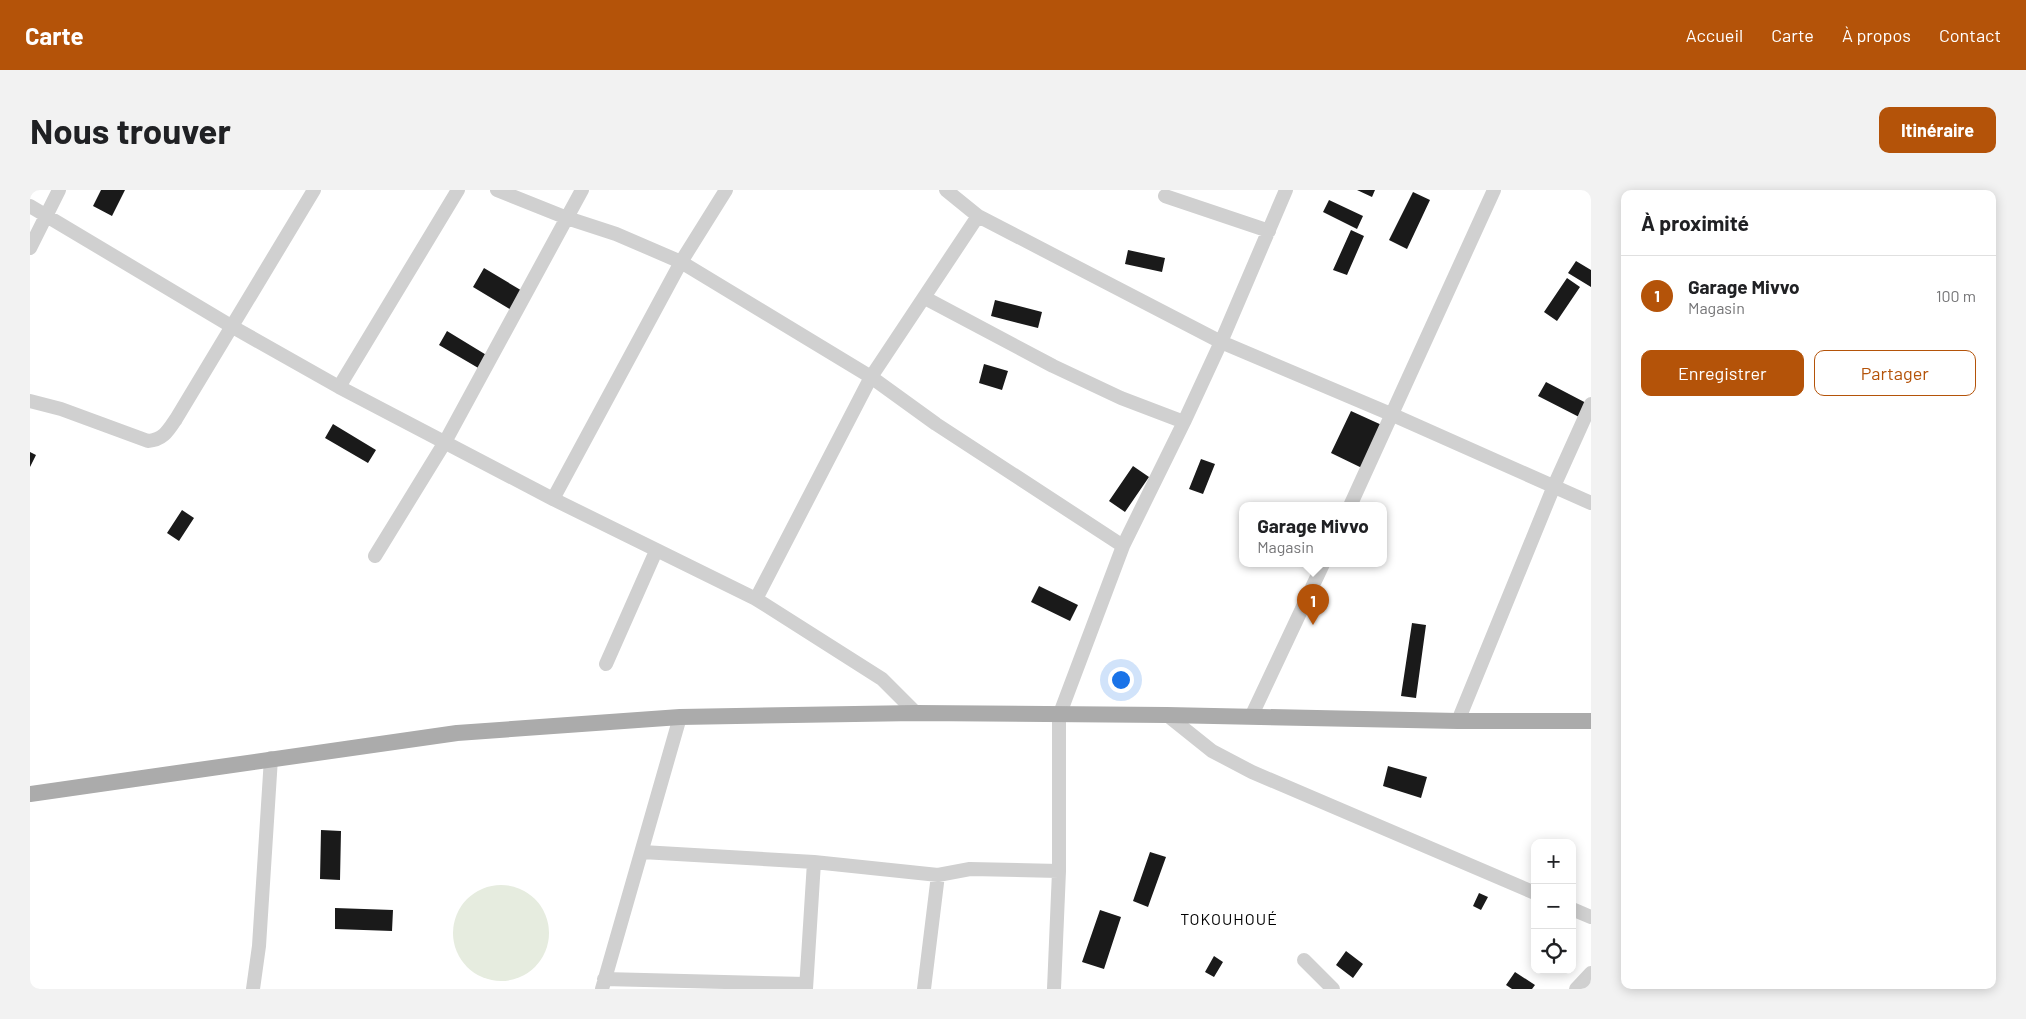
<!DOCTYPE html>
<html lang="fr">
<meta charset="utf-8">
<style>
body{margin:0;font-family:Barlow,sans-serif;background:#f2f2f2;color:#202124}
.controls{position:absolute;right:15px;bottom:15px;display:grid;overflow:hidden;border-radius:10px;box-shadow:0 2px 12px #0003}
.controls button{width:45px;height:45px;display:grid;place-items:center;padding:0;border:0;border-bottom:1px solid #e0e0e0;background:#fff;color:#202124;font:25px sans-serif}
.you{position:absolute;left:1090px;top:489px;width:18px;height:18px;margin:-12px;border:4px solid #fff;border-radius:50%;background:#1a73e8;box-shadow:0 0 0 8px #1a73e833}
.badge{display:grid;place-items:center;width:32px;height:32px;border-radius:50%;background:#b45309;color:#fff;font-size:16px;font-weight:700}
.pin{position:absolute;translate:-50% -41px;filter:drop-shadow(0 1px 2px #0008)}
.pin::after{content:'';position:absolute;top:26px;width:18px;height:15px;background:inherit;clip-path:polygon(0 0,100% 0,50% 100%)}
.popup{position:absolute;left:1209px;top:312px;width:148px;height:65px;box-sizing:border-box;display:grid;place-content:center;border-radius:10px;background:#fff;filter:drop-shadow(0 1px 4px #0005);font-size:16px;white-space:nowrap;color:#757577}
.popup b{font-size:19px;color:#202124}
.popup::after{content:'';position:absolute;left:50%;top:100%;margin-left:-10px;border:10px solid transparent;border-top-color:#fff}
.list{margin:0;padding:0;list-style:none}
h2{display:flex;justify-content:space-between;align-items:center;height:65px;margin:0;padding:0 20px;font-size:21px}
h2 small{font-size:16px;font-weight:400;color:#757577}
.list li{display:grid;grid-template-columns:32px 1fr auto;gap:15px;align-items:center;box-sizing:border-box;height:80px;padding:0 20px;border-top:1px solid #e0e0e0}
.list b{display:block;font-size:19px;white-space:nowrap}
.list p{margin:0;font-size:16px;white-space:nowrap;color:#757577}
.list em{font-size:16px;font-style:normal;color:#757577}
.actions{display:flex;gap:10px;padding:15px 20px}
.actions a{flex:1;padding:11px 0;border:1px solid #b45309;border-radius:10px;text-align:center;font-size:18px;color:#b45309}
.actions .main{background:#b45309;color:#fff}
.icon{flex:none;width:28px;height:28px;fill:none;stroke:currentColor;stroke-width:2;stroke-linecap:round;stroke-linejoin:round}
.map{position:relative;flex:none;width:1561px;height:799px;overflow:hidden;border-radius:10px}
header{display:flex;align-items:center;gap:30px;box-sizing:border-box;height:70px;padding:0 25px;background:#b45309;color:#fff}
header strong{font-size:24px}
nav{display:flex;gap:28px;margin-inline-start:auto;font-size:18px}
.intro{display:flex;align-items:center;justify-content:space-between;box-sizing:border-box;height:120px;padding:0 30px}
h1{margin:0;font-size:35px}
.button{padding:12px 22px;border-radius:10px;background:#b45309;color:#fff;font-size:18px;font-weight:700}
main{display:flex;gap:30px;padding:0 30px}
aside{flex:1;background:#fff;border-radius:10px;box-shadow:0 2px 12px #0003}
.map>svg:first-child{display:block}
.green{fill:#e6ecdf}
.building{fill:#1a1a1a}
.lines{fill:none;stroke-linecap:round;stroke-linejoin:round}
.minor{stroke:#d0d0d0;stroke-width:14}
.major{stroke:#ababab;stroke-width:16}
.labels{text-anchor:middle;stroke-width:5;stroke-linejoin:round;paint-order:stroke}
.quarter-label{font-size:16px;letter-spacing:1px;fill:#000;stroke:#fff}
</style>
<header>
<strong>Carte</strong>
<nav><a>Accueil</a><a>Carte</a><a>À propos</a><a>Contact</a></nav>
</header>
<div class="intro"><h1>Nous trouver</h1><a class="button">Itinéraire</a></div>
<main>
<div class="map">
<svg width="1561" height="799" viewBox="0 0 1561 799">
<rect width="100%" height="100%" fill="#fff"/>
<!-- green -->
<path class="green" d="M423 743a48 48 0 1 1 96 0a48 48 0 1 1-96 0Z"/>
<!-- building -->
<path class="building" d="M 71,0 L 95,0 L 82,26 L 63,16 Z
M 1327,0 L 1345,0 L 1342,7 Z
M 1383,2 L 1400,10 L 1377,59 L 1359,50 Z
M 1299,10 L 1333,26 L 1327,39 L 1293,22 Z
M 1321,40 L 1334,46 L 1317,85 L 1303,80 Z
M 1098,60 L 1135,68 L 1132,82 L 1095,74 Z
M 1546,71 L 1561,80 L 1561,97 L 1538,83 Z
M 454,78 L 494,102 L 483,121 L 443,97 Z
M 1537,88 L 1550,97 L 1527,131 L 1514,122 Z
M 965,110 L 1012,122 L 1008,138 L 961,126 Z
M 417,141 L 458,166 L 450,179 L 409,155 Z
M 954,174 L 978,181 L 972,200 L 949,193 Z
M 1516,192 L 1560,215 L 1553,229 L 1508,206 Z
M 1321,221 L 1354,236 L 1334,279 L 1301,263 Z
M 303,234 L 346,260 L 338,273 L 295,248 Z
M 0,262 L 6,265 L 0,277 Z
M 1171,269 L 1185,274 L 1173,304 L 1159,299 Z
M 1103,276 L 1119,287 L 1095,322 L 1079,311 Z
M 152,320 L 164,328 L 149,351 L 137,343 Z
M 1009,396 L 1048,415 L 1040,431 L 1001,412 Z
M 1382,433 L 1396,435 L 1386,508 L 1371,506 Z
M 1358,576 L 1397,587 L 1391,608 L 1353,596 Z
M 291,640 L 311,641 L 310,690 L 290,689 Z
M 1120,662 L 1136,667 L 1118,717 L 1103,711 Z
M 1449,703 L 1458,707 L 1451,720 L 1443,716 Z
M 305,718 L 363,720 L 362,741 L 305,739 Z
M 1070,720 L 1091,727 L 1074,779 L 1052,772 Z
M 1316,761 L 1333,774 L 1323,788 L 1306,775 Z
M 1184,766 L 1193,772 L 1184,787 L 1175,782 Z
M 1485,782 L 1505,795 L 1502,799 L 1482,799 L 1476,795 Z"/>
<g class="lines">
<!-- minor -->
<path class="minor" d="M 467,0 L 537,28 L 586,44 L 651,72 L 841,187 L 906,234 L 1093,356
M 916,0 L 948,26 L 1191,152 L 1363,225 L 1561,313
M 1135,6 L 1239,41
M 0,16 L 201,136 L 309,197 L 523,309 L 726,409 L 852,489 L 886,523
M 0,58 L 29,0
M 895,108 L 1023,176 L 1091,208 L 1154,232
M 309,197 L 428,0
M 0,211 L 31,219 L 118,251 C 133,250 138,241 146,229 L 284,0
M 523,309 L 651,72 L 696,0
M 1320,316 L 1464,0
M 345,366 L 415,252 L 552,0
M 726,409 L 841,187 L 948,26
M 576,474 L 626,361
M 1137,525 L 1182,561 L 1222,582 L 1505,703
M 1221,527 L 1293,374
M 1428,531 L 1524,296 L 1561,214
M 612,662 L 784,672 L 908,685 L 940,679 L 1029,681
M 1542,719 L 1561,727
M 1274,770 L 1303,799
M 574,789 L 776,794
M 223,799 L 229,756 L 241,568
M 572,799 L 650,527
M 776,799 L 784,672
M 894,799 L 908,685
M 1024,799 L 1029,681 L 1029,526 L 1093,356 L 1154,232 L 1191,152 L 1256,0
M 1546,799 L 1561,783"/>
<!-- major -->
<path class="major" d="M 0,604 L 427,543 L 650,527 L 886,523 L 1137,525 L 1428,531 L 1561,531"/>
</g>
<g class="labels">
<!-- quarter labels -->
<g class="quarter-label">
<text x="1199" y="735">TOKOUHOUÉ</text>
</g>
</g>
</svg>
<div class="controls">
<button>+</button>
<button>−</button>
<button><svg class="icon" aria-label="locate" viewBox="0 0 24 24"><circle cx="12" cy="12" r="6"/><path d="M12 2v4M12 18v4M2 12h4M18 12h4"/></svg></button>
</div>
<div class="you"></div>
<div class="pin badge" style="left:1283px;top:435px">1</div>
<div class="popup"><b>Garage Mivvo</b>Magasin</div>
</div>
<aside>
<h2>À proximité<small></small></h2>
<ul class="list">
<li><span class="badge">1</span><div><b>Garage Mivvo</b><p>Magasin</p></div><em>100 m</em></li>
</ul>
<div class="actions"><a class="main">Enregistrer</a><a>Partager</a></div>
</aside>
</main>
